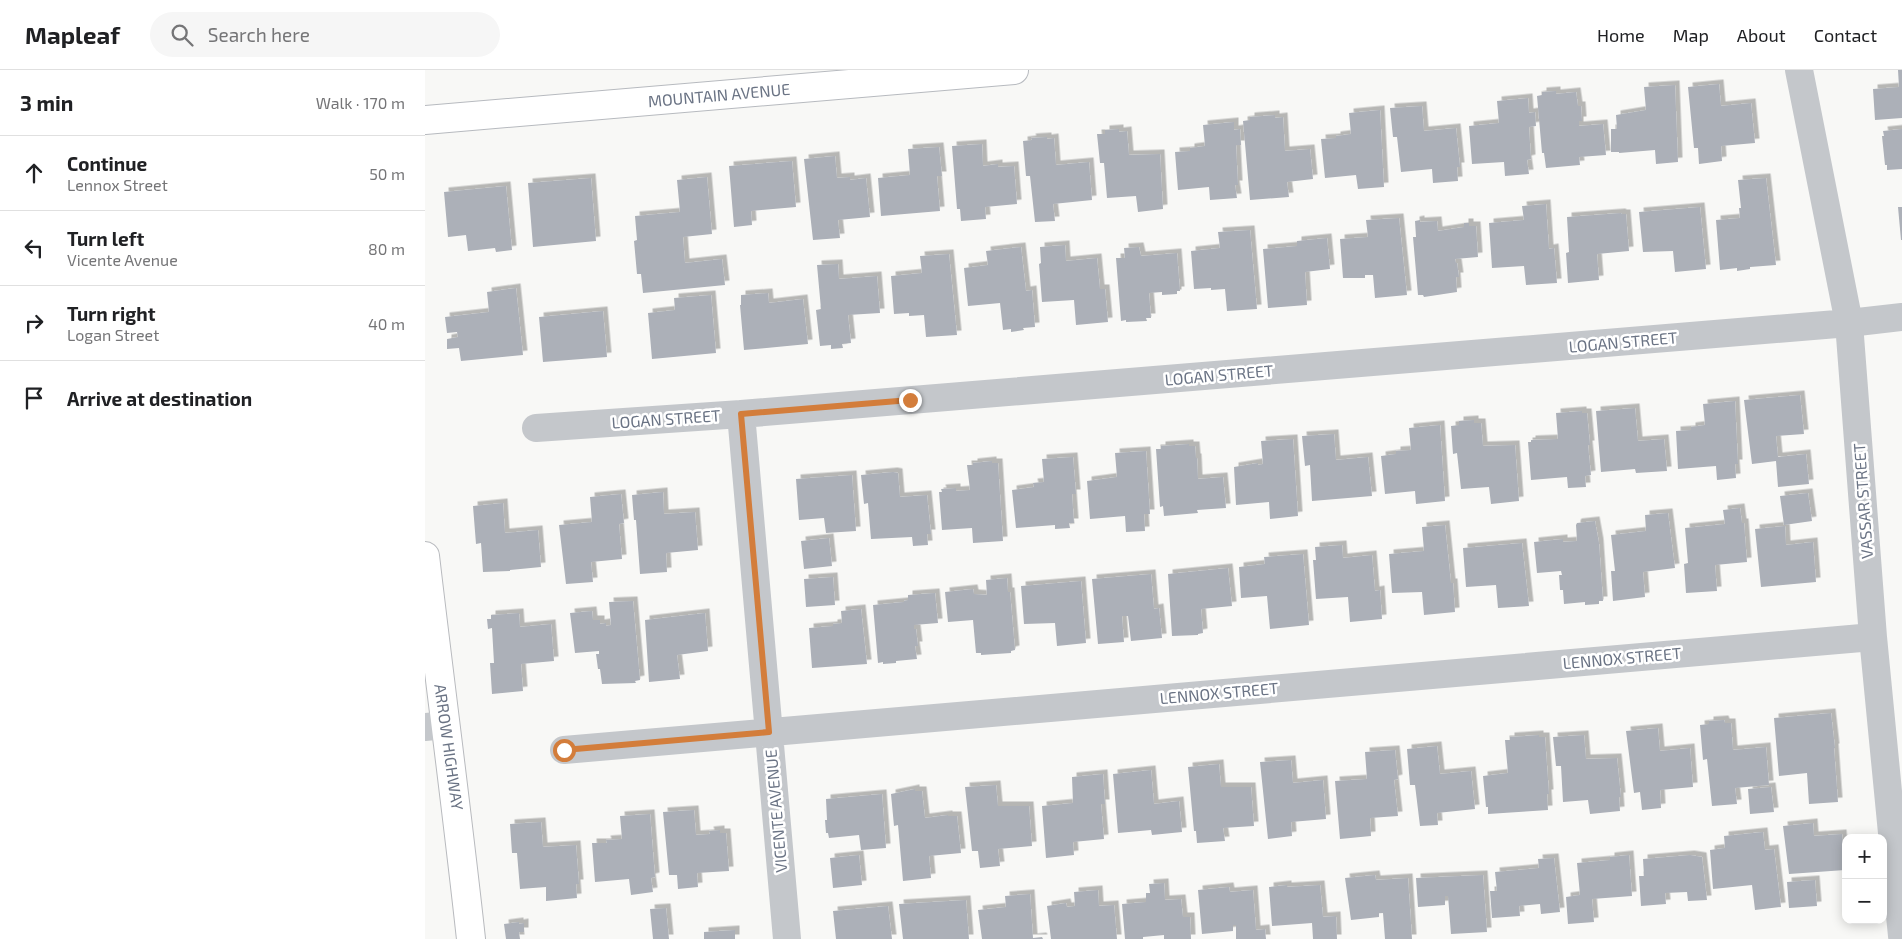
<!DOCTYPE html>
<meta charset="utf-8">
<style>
body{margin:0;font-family:"Exo 2",sans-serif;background:#f6f6f6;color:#202124}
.controls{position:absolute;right:15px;bottom:15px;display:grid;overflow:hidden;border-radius:10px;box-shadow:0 2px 12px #0003}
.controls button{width:45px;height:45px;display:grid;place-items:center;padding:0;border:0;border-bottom:1px solid #e0e0e0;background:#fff;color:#202124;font:25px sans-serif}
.stop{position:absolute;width:15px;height:15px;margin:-11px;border:4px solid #d37d3b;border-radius:50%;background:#fff}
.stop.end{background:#d37d3b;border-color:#fff;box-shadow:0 1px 5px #0008}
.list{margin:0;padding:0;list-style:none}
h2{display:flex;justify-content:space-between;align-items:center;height:65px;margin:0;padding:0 20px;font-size:21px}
h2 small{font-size:16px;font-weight:400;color:#757577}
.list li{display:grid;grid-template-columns:32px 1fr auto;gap:15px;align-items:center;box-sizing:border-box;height:75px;padding:0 20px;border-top:1px solid #e0e0e0}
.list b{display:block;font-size:19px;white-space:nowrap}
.list p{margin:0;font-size:16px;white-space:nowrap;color:#757577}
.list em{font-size:16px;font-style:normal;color:#757577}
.icon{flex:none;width:28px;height:28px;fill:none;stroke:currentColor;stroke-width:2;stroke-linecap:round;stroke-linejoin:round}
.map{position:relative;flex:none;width:1477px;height:869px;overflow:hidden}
header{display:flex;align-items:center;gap:30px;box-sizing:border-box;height:70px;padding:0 25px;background:#fff;border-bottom:1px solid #e0e0e0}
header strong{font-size:24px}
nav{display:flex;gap:28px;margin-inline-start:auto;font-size:18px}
.search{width:350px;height:45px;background:#f6f6f6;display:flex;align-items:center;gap:12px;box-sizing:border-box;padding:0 18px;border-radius:28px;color:#757577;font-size:19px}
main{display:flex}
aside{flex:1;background:#fff}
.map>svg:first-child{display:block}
.building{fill:#acb0b8;filter:url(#shadow)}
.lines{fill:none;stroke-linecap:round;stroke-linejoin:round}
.secondary-casing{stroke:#b7babf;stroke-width:30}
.primary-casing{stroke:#b8babe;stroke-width:30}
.street{stroke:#c4c7cb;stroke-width:28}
.secondary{stroke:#fff;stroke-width:28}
.primary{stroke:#fff;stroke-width:28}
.route{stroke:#d37d3b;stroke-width:6}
.labels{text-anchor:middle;stroke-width:5;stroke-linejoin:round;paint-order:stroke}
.street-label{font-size:16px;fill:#6a7384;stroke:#fff}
</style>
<header>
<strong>Mapleaf</strong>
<div class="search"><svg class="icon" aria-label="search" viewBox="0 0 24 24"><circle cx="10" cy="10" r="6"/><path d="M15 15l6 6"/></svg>Search here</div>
<nav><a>Home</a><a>Map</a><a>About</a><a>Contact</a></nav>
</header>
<main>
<aside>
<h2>3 min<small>Walk · 170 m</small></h2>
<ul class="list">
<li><svg class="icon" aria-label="ahead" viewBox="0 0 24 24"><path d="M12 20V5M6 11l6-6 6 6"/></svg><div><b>Continue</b><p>Lennox Street</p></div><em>50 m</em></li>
<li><svg class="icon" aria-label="left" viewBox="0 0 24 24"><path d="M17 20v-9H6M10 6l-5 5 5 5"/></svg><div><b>Turn left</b><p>Vicente Avenue</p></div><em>80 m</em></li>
<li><svg class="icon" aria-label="right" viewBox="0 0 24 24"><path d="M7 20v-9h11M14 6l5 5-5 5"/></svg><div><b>Turn right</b><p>Logan Street</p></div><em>40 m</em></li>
<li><svg class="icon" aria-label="arrive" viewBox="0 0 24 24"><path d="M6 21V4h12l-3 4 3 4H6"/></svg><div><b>Arrive at destination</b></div></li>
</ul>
</aside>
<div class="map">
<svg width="1477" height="869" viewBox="0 0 1477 869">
<defs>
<filter id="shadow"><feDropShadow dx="4.5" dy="-4.5" stdDeviation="0" flood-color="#0004"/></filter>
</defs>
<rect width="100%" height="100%" fill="#f8f8f6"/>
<!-- building -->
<path class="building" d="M 1473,0 L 1477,0 L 1477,48 L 1450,50 L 1448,19 L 1474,17 Z
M 1294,14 L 1296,36 L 1326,33 L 1330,73 L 1296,76 L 1297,91 L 1274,94 L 1273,78 L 1269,78 L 1263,17 Z
M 1250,15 L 1253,92 L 1231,94 L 1230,80 L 1194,83 L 1194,82 L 1186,82 L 1186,59 L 1192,59 L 1191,45 L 1221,40 L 1219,17 Z
M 1131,21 L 1131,24 L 1151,22 L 1153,36 L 1156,36 L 1157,51 L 1154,51 L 1154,56 L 1178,54 L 1181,85 L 1154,87 L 1155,95 L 1121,98 L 1119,83 L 1117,83 L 1112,26 L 1117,25 L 1117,22 Z
M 1103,28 L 1104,43 L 1110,42 L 1111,56 L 1104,57 L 1106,89 L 1102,90 L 1104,104 L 1080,106 L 1079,92 L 1047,94 L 1044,56 L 1074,53 L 1072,31 Z
M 997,36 L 999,61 L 1031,58 L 1035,97 L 1032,97 L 1033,111 L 1008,113 L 1007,99 L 976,102 L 972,67 L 968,67 L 965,38 Z
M 955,40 L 959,117 L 933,119 L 931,105 L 900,108 L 896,69 L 911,68 L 911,66 L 926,64 L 924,43 Z
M 850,45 L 850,48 L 858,47 L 860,81 L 885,79 L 888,109 L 862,112 L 864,127 L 825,130 L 818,51 L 825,50 L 825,47 Z
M 809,52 L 809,60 L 815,59 L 816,75 L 811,75 L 813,115 L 810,115 L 812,128 L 785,130 L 784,117 L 753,120 L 750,82 L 765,81 L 765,78 L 780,76 L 778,55 Z
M 694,59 L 694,62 L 702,61 L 704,85 L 735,84 L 738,139 L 713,142 L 711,126 L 682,128 L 679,93 L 675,93 L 672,64 L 680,64 L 680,60 Z
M 1477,59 L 1477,99 L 1462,100 L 1462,95 L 1460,95 L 1457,66 L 1459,66 L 1458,61 Z
M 622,67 L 622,69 L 629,68 L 631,95 L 664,92 L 667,130 L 628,134 L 630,151 L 610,152 L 605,106 L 601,106 L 598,71 L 607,70 L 606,68 Z
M 557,74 L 558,96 L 573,94 L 573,97 L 589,96 L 592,134 L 560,137 L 561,149 L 536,151 L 535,139 L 532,139 L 527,76 Z
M 514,77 L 517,106 L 512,106 L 515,141 L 456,146 L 453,108 L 485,105 L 483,79 Z
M 410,86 L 412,108 L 425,107 L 425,110 L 441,108 L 445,147 L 413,150 L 415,168 L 388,170 L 379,89 Z
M 367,91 L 371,137 L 326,141 L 327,155 L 309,157 L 304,96 Z
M 282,107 L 287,164 L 258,167 L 260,193 L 297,189 L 300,215 L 218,223 L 216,204 L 212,204 L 209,171 L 212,170 L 210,146 L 255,142 L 252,110 Z
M 166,108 L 171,171 L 108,177 L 103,113 Z
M 1341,108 L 1351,195 L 1325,197 L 1325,199 L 1312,201 L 1312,198 L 1295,200 L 1291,150 L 1315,148 L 1314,138 L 1316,138 L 1313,110 Z
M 81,116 L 87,180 L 71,182 L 70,178 L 43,181 L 41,165 L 23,167 L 19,122 Z
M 1121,134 L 1124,179 L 1129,178 L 1132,213 L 1101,215 L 1099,196 L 1067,198 L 1064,153 L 1099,150 L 1097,136 Z
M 1275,137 L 1281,199 L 1250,202 L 1248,181 L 1218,182 L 1214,142 Z
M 1473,137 L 1477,137 L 1477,170 L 1476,170 Z
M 1196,143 L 1197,144 L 1201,144 L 1204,181 L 1172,184 L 1174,210 L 1143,213 L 1141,183 L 1144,182 L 1142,147 Z
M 974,148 L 982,225 L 950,228 L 948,205 L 940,205 L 940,208 L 918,208 L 915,169 L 943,167 L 941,150 Z
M 995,150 L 995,152 L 1012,151 L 1013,161 L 1039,157 L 1039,153 L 1044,153 L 1044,156 L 1051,156 L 1053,187 L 1030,189 L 1031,193 L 1032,193 L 1034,207 L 1031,207 L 1032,222 L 999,227 L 998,225 L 993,225 L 988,167 L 991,167 L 990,151 Z
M 825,160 L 832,239 L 802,241 L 800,219 L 786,220 L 786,218 L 769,219 L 766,181 L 795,178 L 793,162 Z
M 902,168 L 905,199 L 880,202 L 882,235 L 843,238 L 838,179 L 872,176 L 872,171 Z
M 640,175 L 641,191 L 672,188 L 675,219 L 680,219 L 683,252 L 651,255 L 649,230 L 617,232 L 614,194 L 616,193 L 615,177 Z
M 596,177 L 601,221 L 607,220 L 610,257 L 598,258 L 599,260 L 586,262 L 586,259 L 578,260 L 575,233 L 543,236 L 539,198 L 563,195 L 561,181 Z
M 714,177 L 716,186 L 752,183 L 755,221 L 752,221 L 752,224 L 737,225 L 737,222 L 724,223 L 726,248 L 721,248 L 722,251 L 701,252 L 701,250 L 696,251 L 691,188 L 700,188 L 699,178 Z
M 524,184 L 532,265 L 501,267 L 499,245 L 484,246 L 484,243 L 469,244 L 466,206 L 497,203 L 495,186 Z
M 413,194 L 414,209 L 452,206 L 455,243 L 423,245 L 426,273 L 417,274 L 418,278 L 406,279 L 406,275 L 395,276 L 391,240 L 396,239 L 392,195 Z
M 91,218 L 98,285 L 36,291 L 34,278 L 22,279 L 22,269 L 33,267 L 32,262 L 22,263 L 20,247 L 64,242 L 62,222 Z
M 343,223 L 344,233 L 378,229 L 383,274 L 319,280 L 315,235 L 316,235 L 316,225 Z
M 286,225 L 291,283 L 227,289 L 223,243 L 250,240 L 249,228 Z
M 178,241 L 182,287 L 118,292 L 114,247 Z
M 1375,325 L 1379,364 L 1351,366 L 1353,387 L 1381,384 L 1384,414 L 1353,417 L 1351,391 L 1327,394 L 1319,330 Z
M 1310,331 L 1313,394 L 1310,394 L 1311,408 L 1292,410 L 1291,396 L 1253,399 L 1251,361 L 1266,360 L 1266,357 L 1280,355 L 1278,334 Z
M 1210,338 L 1213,371 L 1239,369 L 1242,401 L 1211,403 L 1210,399 L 1176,402 L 1171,341 Z
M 1157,341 L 1157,343 L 1162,343 L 1165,375 L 1163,375 L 1166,405 L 1160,406 L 1161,417 L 1143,418 L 1142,407 L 1106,410 L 1103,372 L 1106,372 L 1106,370 L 1133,369 L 1131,343 Z
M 1049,350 L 1049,353 L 1056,353 L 1058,376 L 1090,375 L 1094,431 L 1066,434 L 1064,417 L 1036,419 L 1032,383 L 1028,384 L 1026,356 L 1034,355 L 1034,351 Z
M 1015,355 L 1020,431 L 991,434 L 990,421 L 960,424 L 956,386 L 971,384 L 971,381 L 986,380 L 984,358 Z
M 909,364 L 911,390 L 943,387 L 947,426 L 887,431 L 885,395 L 880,396 L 877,366 Z
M 868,369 L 873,446 L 845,449 L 844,432 L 811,435 L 809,397 L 833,393 L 833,395 L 838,394 L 836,371 Z
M 764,374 L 764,376 L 770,376 L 771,388 L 772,388 L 773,409 L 798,407 L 801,438 L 772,440 L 773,443 L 739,446 L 738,436 L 735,437 L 731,379 L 736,379 L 736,376 Z
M 721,381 L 725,444 L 719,444 L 720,461 L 701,462 L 700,446 L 665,449 L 662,411 L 692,407 L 690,383 Z
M 648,387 L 651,424 L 647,424 L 649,453 L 644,453 L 645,458 L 630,459 L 630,455 L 591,458 L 587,420 L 609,417 L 608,413 L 619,412 L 617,389 Z
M 567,391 L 567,393 L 573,393 L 578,471 L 548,473 L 547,458 L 517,460 L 514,422 L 517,422 L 516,419 L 531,418 L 531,421 L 545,420 L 542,395 L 548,395 L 548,393 Z
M 468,402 L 473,403 L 475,427 L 502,425 L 506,464 L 502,464 L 503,475 L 488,476 L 487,467 L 446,469 L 443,433 L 439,434 L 436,405 Z
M 427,405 L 431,461 L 401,463 L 399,448 L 374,450 L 371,409 Z
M 238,422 L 239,444 L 270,442 L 273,480 L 241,483 L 242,502 L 215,504 L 211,450 L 209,450 L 207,425 Z
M 1383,423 L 1387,451 L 1359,455 L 1355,426 Z
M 196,424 L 199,453 L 194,454 L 197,489 L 166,492 L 168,512 L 141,514 L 134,455 L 167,452 L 165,427 Z
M 78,433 L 80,463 L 113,460 L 116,497 L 85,500 L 85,501 L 58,502 L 56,473 L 51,474 L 48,436 Z
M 1315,438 L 1317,453 L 1319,453 L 1322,492 L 1290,495 L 1292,521 L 1261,523 L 1259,494 L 1263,493 L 1260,458 L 1300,454 L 1298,440 Z
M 1243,443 L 1250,498 L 1218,502 L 1220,527 L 1188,531 L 1186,501 L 1190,501 L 1186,465 L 1221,461 L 1220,445 Z
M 1170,451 L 1174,473 L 1178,531 L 1174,531 L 1174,534 L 1160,535 L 1160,532 L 1139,534 L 1138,520 L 1135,520 L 1134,505 L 1137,505 L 1136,501 L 1112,503 L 1109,472 L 1138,469 L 1138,472 L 1152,471 L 1151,455 L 1152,453 Z
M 1020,455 L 1026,513 L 1028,513 L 1030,542 L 999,545 L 997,522 L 967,523 L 964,484 L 999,481 L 997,457 Z
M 1360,456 L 1361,475 L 1388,472 L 1391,512 L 1336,517 L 1330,459 Z
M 404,468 L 407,496 L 379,499 L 376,471 Z
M 1097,473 L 1104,536 L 1073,538 L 1071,515 L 1041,517 L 1038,478 Z
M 917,475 L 918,488 L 947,485 L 950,521 L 955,520 L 957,549 L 925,552 L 923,527 L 891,529 L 888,490 L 891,490 L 890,477 Z
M 878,484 L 884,555 L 845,559 L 842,526 L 816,528 L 814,497 L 840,494 L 839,487 Z
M 803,498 L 807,536 L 776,539 L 778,563 L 773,564 L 773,565 L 747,566 L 743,504 Z
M 726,504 L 729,539 L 734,538 L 737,568 L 706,571 L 703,546 L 697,546 L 699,572 L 673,574 L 667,509 Z
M 408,507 L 410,535 L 381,537 L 379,509 Z
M 582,508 L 583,522 L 585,522 L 590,580 L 586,581 L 586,583 L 556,585 L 556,583 L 551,583 L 548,550 L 523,552 L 520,522 L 548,519 L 549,524 L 562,525 L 561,510 Z
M 656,511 L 661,573 L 632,576 L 630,553 L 599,554 L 596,516 Z
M 510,523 L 513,553 L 489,555 L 489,559 L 491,559 L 493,576 L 490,576 L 492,589 L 471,591 L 471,593 L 458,594 L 458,592 L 453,593 L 448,535 L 479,532 L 479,531 L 483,530 L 483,525 Z
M 208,531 L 215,610 L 210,611 L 211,613 L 177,614 L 175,599 L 173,599 L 171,584 L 174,584 L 174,581 L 150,583 L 145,543 L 167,541 L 168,550 L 175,550 L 175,554 L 181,553 L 181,556 L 186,555 L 184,532 Z
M 436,539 L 442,594 L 387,598 L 384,558 L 408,556 L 408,554 L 417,553 L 416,541 Z
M 94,543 L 95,557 L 126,554 L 129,591 L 96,594 L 98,621 L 67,624 L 65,593 L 69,593 L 67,558 L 63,559 L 62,549 L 66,549 L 66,545 Z
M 280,543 L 283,581 L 252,585 L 255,609 L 224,612 L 220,550 Z
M 1406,643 L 1410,678 L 1409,678 L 1413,732 L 1384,734 L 1382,703 L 1354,706 L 1349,648 Z
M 1299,650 L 1300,653 L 1306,653 L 1308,680 L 1341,677 L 1344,715 L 1310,718 L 1312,734 L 1287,736 L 1282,689 L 1278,690 L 1275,655 L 1284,654 L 1284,651 Z
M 1233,658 L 1235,681 L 1265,678 L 1268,717 L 1235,720 L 1236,738 L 1217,740 L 1215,722 L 1209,723 L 1201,661 Z
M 1114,665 L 1114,667 L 1120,667 L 1124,724 L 1122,724 L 1123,740 L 1063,744 L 1063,737 L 1061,737 L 1058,706 L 1083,703 L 1080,670 L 1085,670 L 1085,667 Z
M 1159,665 L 1161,689 L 1192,688 L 1196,727 L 1194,727 L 1195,741 L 1165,744 L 1163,730 L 1138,732 L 1136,696 L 1131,696 L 1128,667 Z
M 1012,676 L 1015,704 L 1046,701 L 1050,739 L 1012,743 L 1013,755 L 995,756 L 990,715 L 985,715 L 982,679 Z
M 970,680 L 973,709 L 969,710 L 973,746 L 945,748 L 946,766 L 915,769 L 910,711 L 942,709 L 940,682 Z
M 866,690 L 868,713 L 898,710 L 901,749 L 866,752 L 867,766 L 843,769 L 835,692 Z
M 794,694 L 796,717 L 826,717 L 829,756 L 798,758 L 800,771 L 772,773 L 771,761 L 769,761 L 763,697 Z
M 726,700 L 729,734 L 754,731 L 757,762 L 727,765 L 726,760 L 693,763 L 688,704 Z
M 678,704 L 680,734 L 676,734 L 679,769 L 648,772 L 649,785 L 621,788 L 617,736 L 648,733 L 647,707 Z
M 571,715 L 573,736 L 604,736 L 607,776 L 573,779 L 575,796 L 555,798 L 553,781 L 547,781 L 540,717 Z
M 1346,717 L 1349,742 L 1325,744 L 1323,719 Z
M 490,719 L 490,721 L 497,721 L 500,748 L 523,745 L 523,746 L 532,746 L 536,783 L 504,786 L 506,808 L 478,811 L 473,755 L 469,756 L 466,724 Z
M 457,724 L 461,778 L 436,780 L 434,765 L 404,768 L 403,763 L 401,763 L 400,750 L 402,750 L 401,729 Z
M 269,740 L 271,765 L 285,764 L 284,761 L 295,760 L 295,763 L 301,763 L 304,801 L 272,803 L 273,817 L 253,819 L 252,805 L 244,805 L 238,742 Z
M 225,744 L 230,807 L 226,808 L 228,822 L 206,825 L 204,809 L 170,812 L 167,773 L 182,773 L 181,770 L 197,769 L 195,746 Z
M 116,752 L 118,777 L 151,775 L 154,814 L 151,814 L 152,828 L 121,831 L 121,817 L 95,819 L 92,783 L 87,783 L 85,754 Z
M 1388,753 L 1389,766 L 1417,764 L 1420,800 L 1364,804 L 1358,756 Z
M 1338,762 L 1340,780 L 1349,779 L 1356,837 L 1330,840 L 1327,815 L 1288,819 L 1285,780 L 1300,778 L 1299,766 Z
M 434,785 L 437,815 L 408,818 L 405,788 Z
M 1204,785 L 1207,826 L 1167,829 L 1169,852 L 1143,854 L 1141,827 L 1155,825 L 1152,793 L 1185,790 L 1185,787 Z
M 1265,785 L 1277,787 L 1282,830 L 1263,831 L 1262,822 L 1240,823 L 1241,834 L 1216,836 L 1214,806 L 1219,806 L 1218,789 Z
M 1129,788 L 1135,842 L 1116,844 L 1115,834 L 1094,836 L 1095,846 L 1067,848 L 1065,821 L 1072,821 L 1070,802 L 1114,798 L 1113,789 Z
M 950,805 L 951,810 L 983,808 L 987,869 L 960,869 L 958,843 L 954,843 L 954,847 L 926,850 L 920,808 Z
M 1058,805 L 1062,862 L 1026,864 L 1023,826 L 1020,826 L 1020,835 L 993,837 L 991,808 Z
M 1390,810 L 1392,836 L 1364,838 L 1362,812 Z
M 739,813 L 740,830 L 756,829 L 758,847 L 765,847 L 766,869 L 739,869 L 739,865 L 718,867 L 718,869 L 700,869 L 697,834 L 721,832 L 721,823 L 725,823 L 724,814 Z
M 862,815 L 862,817 L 895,815 L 898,847 L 911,846 L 912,869 L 888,869 L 887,853 L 847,856 L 844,817 Z
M 804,817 L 805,822 L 828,820 L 831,860 L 840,859 L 841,869 L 811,869 L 811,855 L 808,855 L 808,861 L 777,864 L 773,820 Z
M 673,820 L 674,836 L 689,835 L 692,869 L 626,869 L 622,836 L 641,833 L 642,837 L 650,836 L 649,822 Z
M 605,824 L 608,868 L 617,867 L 618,869 L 557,869 L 553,840 L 581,837 L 580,826 Z
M 541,830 L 544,869 L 478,869 L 474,834 Z
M 463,836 L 467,869 L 411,869 L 408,841 Z
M 241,838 L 244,869 L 228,869 L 225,839 Z
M 94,852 L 94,854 L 99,853 L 99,862 L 94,862 L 95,869 L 81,869 L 79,854 Z
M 310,860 L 310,869 L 279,869 L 279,862 Z"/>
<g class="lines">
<defs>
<path id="secondary" d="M 0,50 L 589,0"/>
<path id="primary" d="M 0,486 C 15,614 32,741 46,869"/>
</defs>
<!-- secondary casing -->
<use href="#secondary" class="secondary-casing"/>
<!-- primary casing -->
<use href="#primary" class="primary-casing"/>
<!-- street -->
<path class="street" d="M 1374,0 L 1424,253 L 1448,567 L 1477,866
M 316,344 L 362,869
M 111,358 L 316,344 L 1424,253 L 1477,247
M 0,657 L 20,655
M 139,680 L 1448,567"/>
<!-- secondary -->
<use href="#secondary" class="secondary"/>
<!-- primary -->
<use href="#primary" class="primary"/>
</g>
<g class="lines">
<!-- route -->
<path class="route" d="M 139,680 L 344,662 L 316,344 L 485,330"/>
</g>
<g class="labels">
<!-- street labels -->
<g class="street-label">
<text transform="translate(294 25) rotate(-5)" y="6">MOUNTAIN AVENUE</text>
<text transform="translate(1198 272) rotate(-5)" y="6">LOGAN STREET</text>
<text transform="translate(794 305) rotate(-5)" y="6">LOGAN STREET</text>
<text transform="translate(241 349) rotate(-4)" y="6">LOGAN STREET</text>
<text transform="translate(1438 431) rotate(-94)" y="6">VASSAR STREET</text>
<text transform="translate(1197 588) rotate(-5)" y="6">LENNOX STREET</text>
<text transform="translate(794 623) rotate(-5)" y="6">LENNOX STREET</text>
<text transform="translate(24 677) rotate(82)" y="6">ARROW HIGHWAY</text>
<text transform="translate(351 741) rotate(-95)" y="6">VICENTE AVENUE</text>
</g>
</g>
</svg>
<div class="controls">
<button>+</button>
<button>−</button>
</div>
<div class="stop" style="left:139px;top:680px"></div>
<div class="stop end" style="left:485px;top:330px"></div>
</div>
</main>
